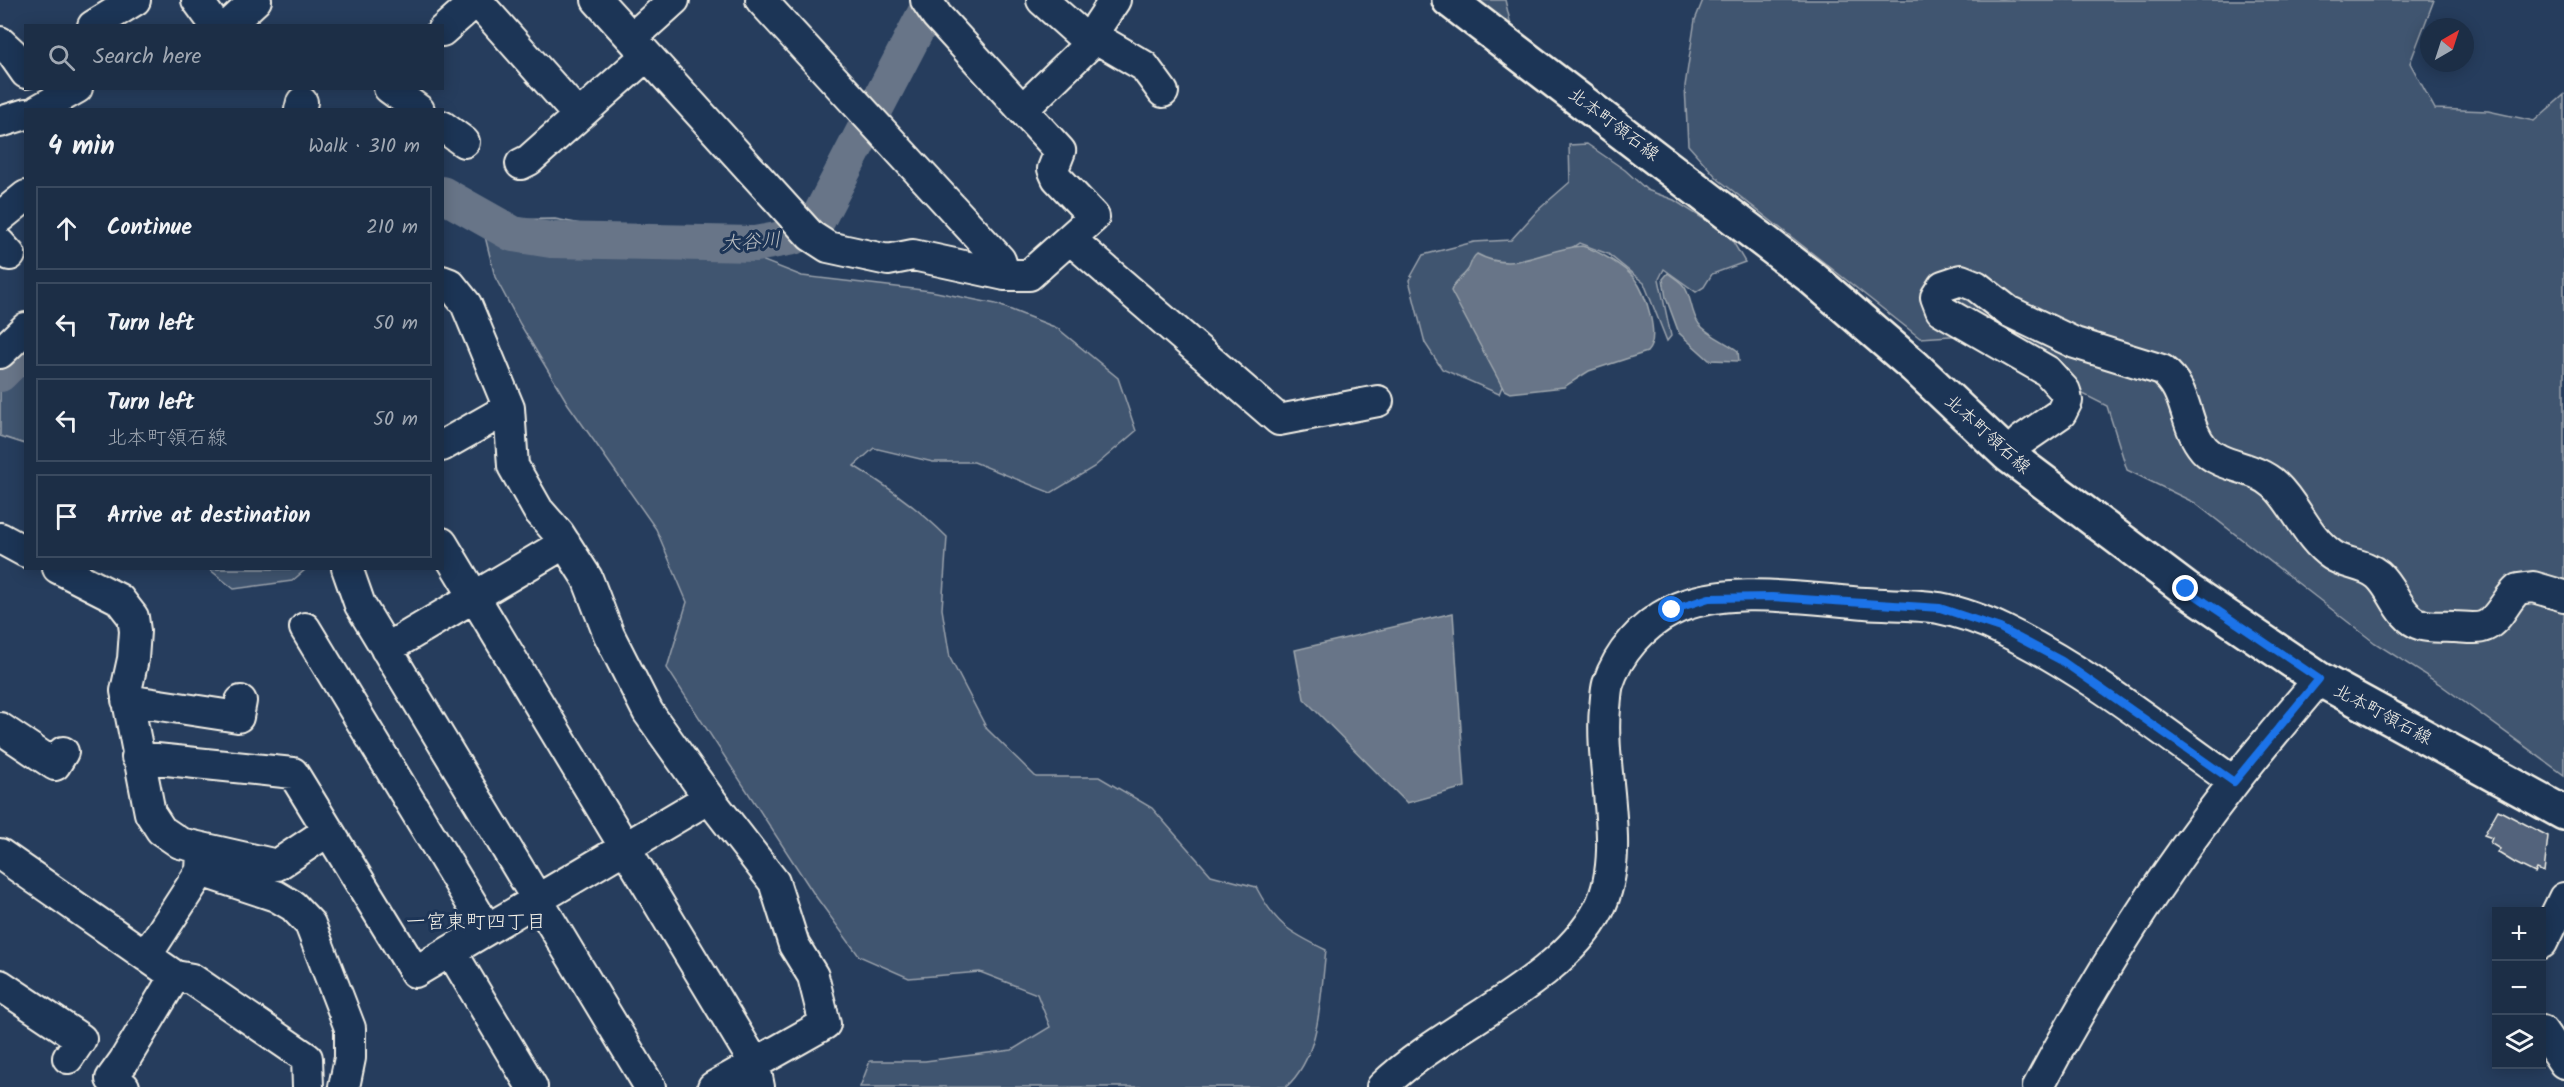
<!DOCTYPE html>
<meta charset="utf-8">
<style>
body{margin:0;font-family:Kalam,"Klee One",sans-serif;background:#293a51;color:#f1f3f6}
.controls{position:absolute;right:18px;bottom:18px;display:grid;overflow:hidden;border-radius:0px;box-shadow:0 3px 15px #0003}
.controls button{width:54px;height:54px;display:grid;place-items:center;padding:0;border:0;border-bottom:2px solid #3a4a5f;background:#1c2e46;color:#f1f3f6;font:30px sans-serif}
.compass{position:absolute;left:2420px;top:18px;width:54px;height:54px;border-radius:50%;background:#1c2e46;box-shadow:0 3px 15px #0003;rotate:39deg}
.stop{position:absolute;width:18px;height:18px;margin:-14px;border:4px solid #1a73e8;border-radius:50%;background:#fff}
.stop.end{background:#1a73e8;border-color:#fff;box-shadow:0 2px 6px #0008}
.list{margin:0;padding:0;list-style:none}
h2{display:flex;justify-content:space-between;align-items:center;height:78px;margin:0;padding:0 24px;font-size:26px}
h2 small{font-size:20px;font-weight:400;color:#a0a8b3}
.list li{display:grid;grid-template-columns:39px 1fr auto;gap:18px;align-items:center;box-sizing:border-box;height:84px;margin:0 12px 12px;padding:0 12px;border:2px solid #3a4a5f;border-radius:0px}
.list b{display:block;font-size:22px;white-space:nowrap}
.list p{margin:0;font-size:20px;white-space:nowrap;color:#a0a8b3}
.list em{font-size:20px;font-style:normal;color:#a0a8b3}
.icon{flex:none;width:33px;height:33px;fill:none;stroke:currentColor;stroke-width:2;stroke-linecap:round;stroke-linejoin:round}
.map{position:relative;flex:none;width:2564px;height:1087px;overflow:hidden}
.search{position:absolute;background:#1c2e46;box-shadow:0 3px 15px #0003;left:24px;top:24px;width:420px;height:66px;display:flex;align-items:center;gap:15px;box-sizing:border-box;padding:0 21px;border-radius:0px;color:#a0a8b3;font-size:22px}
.panel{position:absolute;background:#1c2e46;box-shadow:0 3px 15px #0003;left:24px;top:108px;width:420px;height:462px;border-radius:0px}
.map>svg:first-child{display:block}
.green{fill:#40546f;stroke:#9aa2ac;stroke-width:1.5}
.water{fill:#677588;stroke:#9fa7ae;stroke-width:1.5}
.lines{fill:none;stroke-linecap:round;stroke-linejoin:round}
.river{stroke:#677588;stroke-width:36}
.building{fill:#52647b;stroke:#f4f1e8;stroke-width:1.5}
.minor-casing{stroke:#f4f1e8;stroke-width:34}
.major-casing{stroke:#f4f1e8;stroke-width:38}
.minor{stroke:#1d3557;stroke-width:30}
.major{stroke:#1d3557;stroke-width:33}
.route{stroke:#1a73e8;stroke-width:8}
.labels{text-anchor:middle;stroke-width:6;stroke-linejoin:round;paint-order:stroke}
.street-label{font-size:18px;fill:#f4f1e8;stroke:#1d3557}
.water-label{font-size:20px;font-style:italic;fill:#bcbfc2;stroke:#1d3557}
.neighbourhood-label{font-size:20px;fill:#f4f1e8;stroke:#1d3557}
</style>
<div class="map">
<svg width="2564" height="1087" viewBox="0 0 2564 1087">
<rect width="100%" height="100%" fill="#263d5d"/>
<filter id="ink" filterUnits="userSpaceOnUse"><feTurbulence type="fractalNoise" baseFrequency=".0167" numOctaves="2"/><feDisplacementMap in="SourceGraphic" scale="12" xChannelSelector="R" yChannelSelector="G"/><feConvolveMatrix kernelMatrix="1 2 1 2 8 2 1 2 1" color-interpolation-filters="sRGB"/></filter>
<g filter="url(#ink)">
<!-- green -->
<path class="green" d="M 1472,0 L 1505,0 L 1511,25 L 1502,25 Z
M 1703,0 L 2434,0 L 2410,63 L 2435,109 L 2488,111 L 2534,121 L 2564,95 L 2564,775 L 2438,683 L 2375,643 L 2195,503 L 2127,470 L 2107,406 L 1966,335 L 1920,338 L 1719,180 L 1688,145 L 1685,86 L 1695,20 Z
M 1587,144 L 1625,170 L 1647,190 L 1674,200 L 1729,235 L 1745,262 L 1712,274 L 1704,287 L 1696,292 L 1664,269 L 1659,279 L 1671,336 L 1667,341 L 1644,283 L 1608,254 L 1579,243 L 1553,260 L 1499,394 L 1442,369 L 1425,343 L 1409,280 L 1423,255 L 1474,242 L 1511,240 L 1538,210 L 1570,182 L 1569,145 Z
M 555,219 L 675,242 L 736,250 L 802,276 L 931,291 L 996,304 L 1057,328 L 1118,378 L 1136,431 L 1094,467 L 1051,493 L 974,462 L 933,462 L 874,448 L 854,466 C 889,487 918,508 947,537 L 942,609 L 950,658 L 987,729 L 1036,777 L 1099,777 L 1152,808 L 1211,875 L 1256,887 C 1276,925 1289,932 1326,950 C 1320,995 1322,1055 1286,1087 L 860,1087 L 870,1061 L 925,1061 L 1012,1050 L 1050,1027 L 1037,994 L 980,972 L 909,978 L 859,956 L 814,894 L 667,668 L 687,602 L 656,529 L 568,404 L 520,324 L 495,277 L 481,220 Z
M 21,375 L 25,377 L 25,444 L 0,436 L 0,378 Z
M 209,569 L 306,569 L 292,581 L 234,589 Z"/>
<!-- water -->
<path class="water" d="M 1582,246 C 1597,250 1624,266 1634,278 C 1646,293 1661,338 1647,352 L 1589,371 L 1564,387 L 1510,393 L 1504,390 L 1451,291 C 1454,281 1461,279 1467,271 C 1472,265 1470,259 1477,254 C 1515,275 1544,248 1582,246 Z
M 1668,273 C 1673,277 1679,280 1683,285 C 1692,295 1690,312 1699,324 C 1708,335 1726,342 1738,351 L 1739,361 L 1709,360 L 1679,333 L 1666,298 L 1663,279 Z
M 1453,613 L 1465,787 L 1407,803 L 1304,699 L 1295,650 Z"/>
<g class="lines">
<!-- river -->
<path class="river" d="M 442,194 L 513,234 L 551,240 L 755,244 L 793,237 L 817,221 L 932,0
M 0,374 L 26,348"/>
</g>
<!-- building -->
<path class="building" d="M 2498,810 L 2548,836 L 2544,872 L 2537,869 L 2535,873 L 2515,863 L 2497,852 L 2500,849 L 2490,843 L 2492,838 L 2484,835 Z"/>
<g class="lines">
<defs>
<path id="minor" d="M 197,0 L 216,26
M 476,0 L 578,115
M 597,0 L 811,236 L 828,247 L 888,260 L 913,255 L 1005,275 L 1029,275 L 1094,217 L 1057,178 L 1053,169 L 1060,151 L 937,16 L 926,0
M 761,0 L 1000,260 L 1005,275
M 1042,0 L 1080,34 L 1096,38 L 1099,24 L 1115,0
M 93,26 L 135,0
M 228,26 L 256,0
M 442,31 L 477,0
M 632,38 L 674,0
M 0,42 L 12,53 L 26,73
M 389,88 L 419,110
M 1023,109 L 1096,38 L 1144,66 L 1163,92
M 38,110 L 77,88
M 300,110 L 302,102
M 0,122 L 26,114
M 442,126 L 464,142
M 521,164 L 529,160 L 646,56
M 0,217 L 26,196
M 1070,239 L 1279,420 L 1378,401
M 0,244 L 10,255
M 442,281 L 450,284 L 466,304 L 509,408 L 513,466 L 538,510 L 559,534 L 587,578 L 609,635 L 648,712 L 709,798 L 774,882 L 794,945 L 813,976 L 825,1024 L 713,1087
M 0,353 L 26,328
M 442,446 L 509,408
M 2008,455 L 2022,440 L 2061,413 L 2067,401 L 2065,391 L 2047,371 L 1941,310 L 1936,297 L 1943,286 L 1961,280 L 1976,286 L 2008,311 L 2075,343 L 2162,370 C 2189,390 2183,425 2204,449 C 2221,468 2254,465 2275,485 C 2297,506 2306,537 2332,555 C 2346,565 2364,563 2378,575 C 2394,589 2399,618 2422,625 C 2432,628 2444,626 2454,627 C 2463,627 2476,630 2485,626 C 2499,620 2506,599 2518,589 L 2533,587 L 2564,596
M 0,538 L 26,552
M 442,543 L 754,1062 L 759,1087
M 58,568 L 119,599 L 133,617 L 135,631 L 133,659 L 126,691 L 150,813 L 161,830 L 180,843 L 277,865 L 328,831
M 347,568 L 360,605 L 650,1087
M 305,628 L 487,929
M 386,649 L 565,543
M 127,700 L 238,717 L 241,701
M 0,728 L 55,765 L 63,752
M 137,757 L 293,773 L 415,972 L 709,798
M 0,854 L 175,976 L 124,1061 L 111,1079 L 124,1087
M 201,871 L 276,896 L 293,906 L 310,924 L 350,1028 L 350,1058 L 344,1087
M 2542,943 L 2564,898
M 451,951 L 532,1087
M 146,956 L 201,871 L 202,852
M 175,976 L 192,979 L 307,1058 L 308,1087
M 0,985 L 81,1039 L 68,1058
M 2542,1031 L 2564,1063
M 1382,1087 C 1444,1026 1559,985 1599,909 C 1628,852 1599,771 1605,708 C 1606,700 1606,691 1608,684 C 1618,653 1643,625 1671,611 C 1723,584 1808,599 1865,603 C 1889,605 1916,604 1939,608 C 1959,612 1985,621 2003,630 C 2086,670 2159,729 2234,782
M 2038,1087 C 2094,981 2161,876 2235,781 C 2262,746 2291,713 2319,679"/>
<path id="major" d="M 1449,0 L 1811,277 L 1914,366 L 2008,455 L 2186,589 L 2319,679 L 2564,813"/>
</defs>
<!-- minor casing -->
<use href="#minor" class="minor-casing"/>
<!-- major casing -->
<use href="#major" class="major-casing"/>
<!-- minor -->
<use href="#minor" class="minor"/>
<!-- major -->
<use href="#major" class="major"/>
</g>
</g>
<g class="lines" filter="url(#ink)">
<!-- route -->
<path class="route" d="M 1672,610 L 1709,598 L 1772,597 L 1940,608 L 2000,628 L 2062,661 L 2234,782 L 2319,679 L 2186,589"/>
</g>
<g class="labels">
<!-- street labels -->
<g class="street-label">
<text transform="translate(1614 124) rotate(37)" y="6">北本町領石線</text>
<text transform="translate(1988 434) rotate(42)" y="6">北本町領石線</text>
<text transform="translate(2383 714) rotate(28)" y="6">北本町領石線</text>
</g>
<!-- water labels -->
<g class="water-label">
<text transform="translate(751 241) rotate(-4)" y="7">大谷川</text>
</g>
<!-- neighbourhood labels -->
<g class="neighbourhood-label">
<text x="476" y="928">一宮東町四丁目</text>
</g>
</g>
</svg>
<div class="controls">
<button>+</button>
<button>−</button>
<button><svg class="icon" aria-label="layers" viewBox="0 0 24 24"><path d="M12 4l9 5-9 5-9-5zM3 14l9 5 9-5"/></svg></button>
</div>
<svg class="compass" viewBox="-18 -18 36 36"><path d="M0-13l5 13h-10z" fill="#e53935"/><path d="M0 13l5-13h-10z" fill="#a0a8b3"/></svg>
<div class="stop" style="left:1672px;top:610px"></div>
<div class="stop end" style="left:2186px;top:589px"></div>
<div class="search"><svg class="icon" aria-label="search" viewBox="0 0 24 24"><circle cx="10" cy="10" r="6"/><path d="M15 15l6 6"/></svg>Search here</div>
<section class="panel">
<h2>4 min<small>Walk · 310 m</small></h2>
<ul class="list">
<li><svg class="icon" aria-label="ahead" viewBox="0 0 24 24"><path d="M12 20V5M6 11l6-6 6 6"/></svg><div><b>Continue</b></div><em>210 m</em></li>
<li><svg class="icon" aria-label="left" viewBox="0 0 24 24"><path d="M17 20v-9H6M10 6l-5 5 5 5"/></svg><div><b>Turn left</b></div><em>50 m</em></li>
<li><svg class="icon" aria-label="left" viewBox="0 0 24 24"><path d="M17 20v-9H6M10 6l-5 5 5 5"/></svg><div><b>Turn left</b><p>北本町領石線</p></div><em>50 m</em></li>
<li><svg class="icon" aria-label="arrive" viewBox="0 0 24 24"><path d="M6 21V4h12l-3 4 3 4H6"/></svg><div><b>Arrive at destination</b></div></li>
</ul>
</section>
</div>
